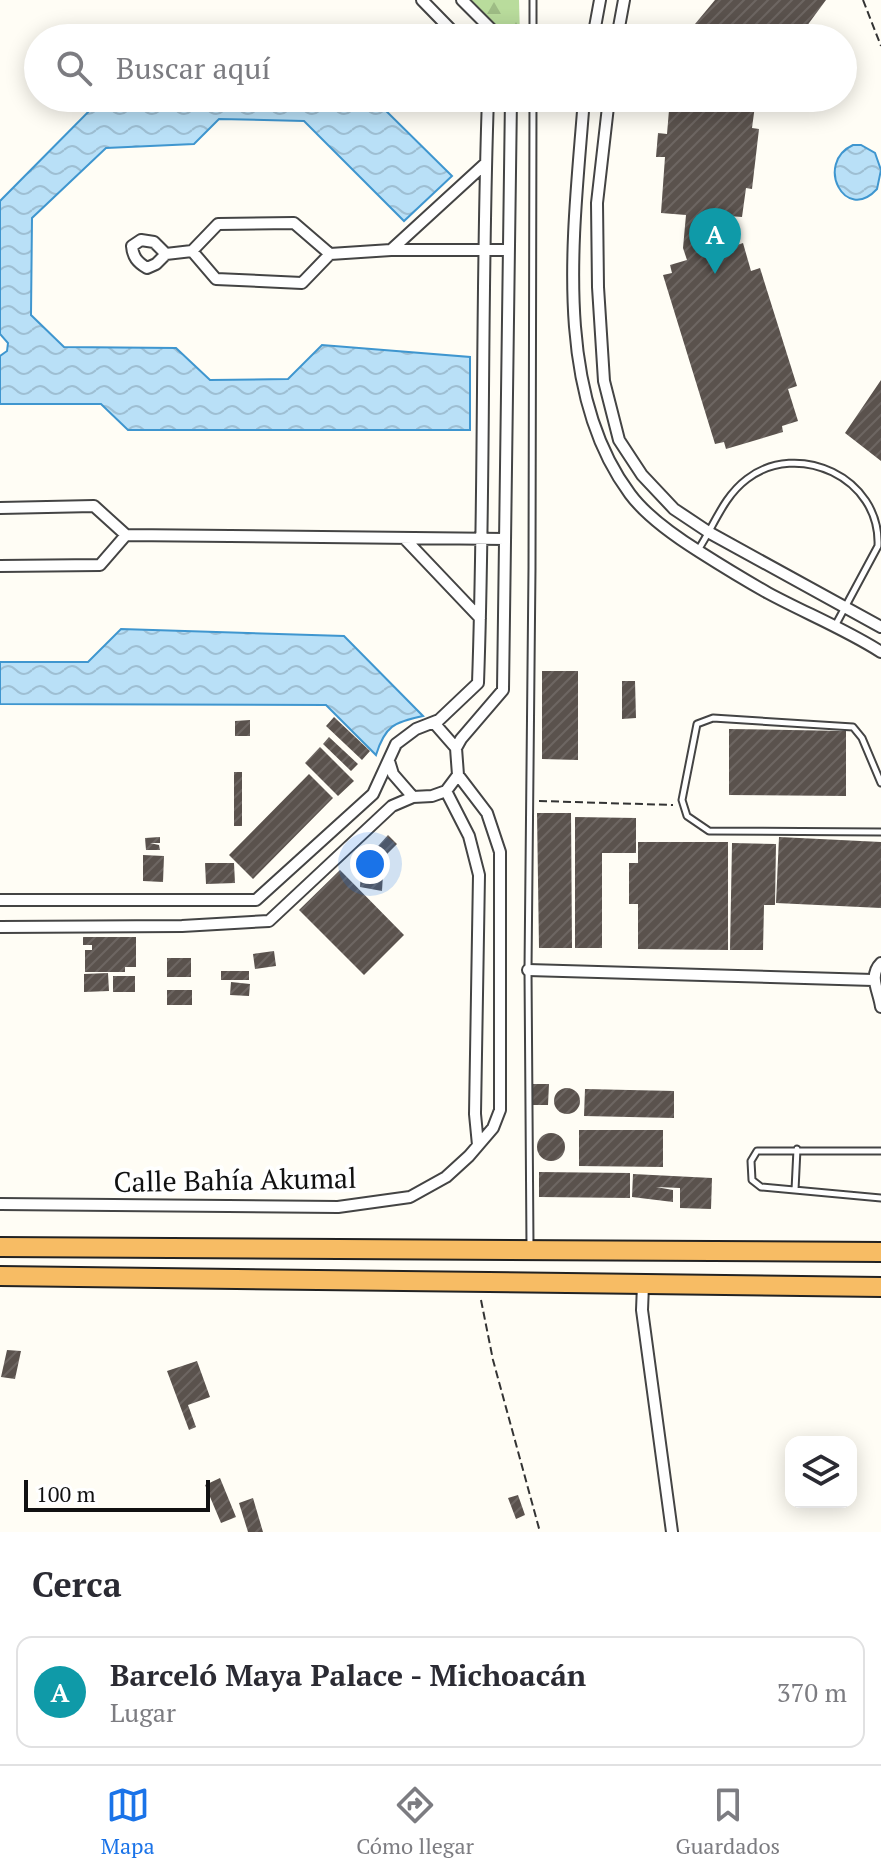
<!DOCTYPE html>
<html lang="es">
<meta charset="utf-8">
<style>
body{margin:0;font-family:"PT Serif",serif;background:#f7f7f7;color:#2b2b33}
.controls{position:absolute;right:24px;bottom:24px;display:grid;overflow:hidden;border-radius:16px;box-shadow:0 4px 20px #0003}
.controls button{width:72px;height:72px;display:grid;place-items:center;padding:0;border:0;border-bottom:2px solid #e1e1e2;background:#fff;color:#2b2b33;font:40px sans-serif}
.scale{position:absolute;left:24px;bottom:20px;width:186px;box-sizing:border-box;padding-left:8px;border:4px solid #111;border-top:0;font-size:22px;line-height:28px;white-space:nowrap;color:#111;-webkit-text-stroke:6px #fff;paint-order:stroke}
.you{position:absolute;left:370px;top:864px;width:28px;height:28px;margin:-20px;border:6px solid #fff;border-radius:50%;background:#1a73e8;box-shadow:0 0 0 12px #1a73e833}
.badge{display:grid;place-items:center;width:52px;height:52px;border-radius:50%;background:#1a73e8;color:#fff;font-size:26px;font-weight:700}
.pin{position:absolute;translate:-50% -66px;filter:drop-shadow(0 2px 4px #0008)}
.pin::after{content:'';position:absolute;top:42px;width:28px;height:24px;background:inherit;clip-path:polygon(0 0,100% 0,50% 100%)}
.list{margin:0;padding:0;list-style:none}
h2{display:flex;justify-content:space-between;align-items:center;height:104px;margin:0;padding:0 32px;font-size:34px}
h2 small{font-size:26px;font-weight:400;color:#7c7c81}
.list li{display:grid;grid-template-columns:52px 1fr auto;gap:24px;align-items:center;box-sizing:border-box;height:112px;margin:0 16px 16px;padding:0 16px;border:2px solid #e1e1e2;border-radius:16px}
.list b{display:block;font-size:30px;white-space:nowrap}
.list p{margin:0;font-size:26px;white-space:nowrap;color:#7c7c81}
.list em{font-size:26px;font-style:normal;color:#7c7c81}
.icon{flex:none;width:44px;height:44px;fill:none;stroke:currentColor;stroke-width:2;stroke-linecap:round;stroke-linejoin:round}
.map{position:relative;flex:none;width:881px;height:1532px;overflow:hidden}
.search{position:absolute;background:#fff;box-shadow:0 4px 20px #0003;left:24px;right:24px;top:24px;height:88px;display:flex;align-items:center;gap:20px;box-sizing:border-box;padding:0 28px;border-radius:44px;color:#7c7c81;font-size:30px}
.sheet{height:232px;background:#fff}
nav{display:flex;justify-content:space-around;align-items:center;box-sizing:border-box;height:112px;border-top:2px solid #e1e1e2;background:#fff;font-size:22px;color:#7c7c81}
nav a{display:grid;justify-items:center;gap:4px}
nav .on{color:#1a73e8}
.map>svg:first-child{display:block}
.forest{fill:url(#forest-firs)}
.water{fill:url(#water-waves);stroke:#3f96cf;stroke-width:2}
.building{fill:url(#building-hatch)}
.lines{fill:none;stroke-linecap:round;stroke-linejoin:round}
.service-casing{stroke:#444;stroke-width:9}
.minor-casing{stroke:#444;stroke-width:14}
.trunk-casing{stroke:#222;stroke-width:22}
.path{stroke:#333;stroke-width:2;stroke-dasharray:8 4;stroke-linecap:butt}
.service{stroke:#fff;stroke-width:5}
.minor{stroke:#fff;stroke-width:10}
.trunk{stroke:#f7bc64;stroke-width:18}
.labels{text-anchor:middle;stroke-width:8;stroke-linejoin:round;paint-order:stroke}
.street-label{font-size:28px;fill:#111;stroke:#fff}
</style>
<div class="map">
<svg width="881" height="1532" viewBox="0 0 881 1532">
<defs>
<pattern id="forest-firs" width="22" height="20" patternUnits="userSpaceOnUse" patternTransform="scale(2)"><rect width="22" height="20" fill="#b9dc9c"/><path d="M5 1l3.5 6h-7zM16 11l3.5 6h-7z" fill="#9ebc85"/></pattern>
<pattern id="water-waves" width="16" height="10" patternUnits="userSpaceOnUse" patternTransform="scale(2)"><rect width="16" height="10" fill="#b9e0f7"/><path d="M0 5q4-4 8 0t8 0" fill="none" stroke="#9ebfd3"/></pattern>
<pattern id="building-hatch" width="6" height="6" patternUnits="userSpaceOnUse" patternTransform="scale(2)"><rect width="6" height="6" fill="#5a524d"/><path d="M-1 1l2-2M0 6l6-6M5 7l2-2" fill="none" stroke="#6d6662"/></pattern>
</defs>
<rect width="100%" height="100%" fill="#fffdf5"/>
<!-- forest -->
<path class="forest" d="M 471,0 L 519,0 L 520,37 L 504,35 Z"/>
<!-- water -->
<path class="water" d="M 102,98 L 373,98 L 452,176 L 404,221 L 304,121 L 219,119 L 194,144 L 106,148 L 32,218 L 31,315 L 64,347 L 176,348 L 210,380 L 288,379 L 322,345 L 470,357 L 470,430 L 128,430 L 101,404 L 0,404 L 0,356 L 7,351 L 8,343 L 0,334 L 0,201 Z
M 853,145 L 861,145 L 875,153 L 881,170 L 877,189 C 845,224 814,163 853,145 Z
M 121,629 L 344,636 L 423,716 C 394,722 385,726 376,755 L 326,705 L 0,704 L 0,662 L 88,662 Z"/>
<!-- building -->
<path class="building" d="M 715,0 L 826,0 L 798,38 L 702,38 L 697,34 L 701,28 L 695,24 Z
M 670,98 L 756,98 L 752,128 L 759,129 L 752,189 L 746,188 L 742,217 L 728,216 L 727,224 L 707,222 L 706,233 L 709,245 L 726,240 L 728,248 L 743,243 L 751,271 L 760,268 L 797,386 L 788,389 L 798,421 L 782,426 L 783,432 L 726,449 L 724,442 L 715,444 L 663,275 L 672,273 L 670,265 L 687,260 L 683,248 L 686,215 L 661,213 L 665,157 L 656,157 L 658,133 L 667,134 Z
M 881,380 L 881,461 L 845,433 Z
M 542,671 L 578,671 L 578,760 L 542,759 Z
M 622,681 L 635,681 L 636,718 L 622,719 Z
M 334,717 L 370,751 L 362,760 L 326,726 Z
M 250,720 L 250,736 L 235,736 L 235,721 Z
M 729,729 L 846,731 L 846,796 L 729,795 Z
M 329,737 L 358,764 L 351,771 L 323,744 Z
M 320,747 L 354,781 L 338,796 L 305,763 Z
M 234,772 L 242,772 L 242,826 L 234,826 Z
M 309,774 L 333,798 L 253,879 L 229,855 Z
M 537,813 L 571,813 L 572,948 L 539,948 Z
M 575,817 L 636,818 L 636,853 L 602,853 L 602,948 L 575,948 Z
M 388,835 L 397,844 L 384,857 L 382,891 L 360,887 L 362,854 L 370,855 Z
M 160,837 L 160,843 L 150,843 L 159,845 L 160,850 L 146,850 L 145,838 Z
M 779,837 L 881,842 L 881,908 L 776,903 Z
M 638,842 L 728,842 L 728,950 L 638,949 L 638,904 L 629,904 L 629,863 L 638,863 Z
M 732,843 L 776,844 L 775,905 L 764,905 L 763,950 L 730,950 Z
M 143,855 L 164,856 L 163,882 L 143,881 Z
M 205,863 L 234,863 L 235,883 L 206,884 Z
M 340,870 L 404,935 L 364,975 L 299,910 Z
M 83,937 L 136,937 L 136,967 L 125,967 L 125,972 L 85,972 L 85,950 L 92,950 L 92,945 L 83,945 Z
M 274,951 L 276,966 L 255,969 L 253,954 Z
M 167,958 L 191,958 L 191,977 L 167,977 Z
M 221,971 L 249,971 L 249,980 L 221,980 Z
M 108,973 L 109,991 L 84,992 L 84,974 Z
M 113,976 L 135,976 L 135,992 L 113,992 Z
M 231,982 L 250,984 L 249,996 L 230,995 Z
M 167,990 L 192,990 L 192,1005 L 167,1005 Z
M 533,1084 L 549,1084 L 548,1105 L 532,1105 Z
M554 1101a13 13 0 1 1 26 0a13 13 0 1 1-26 0Z
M 585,1089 L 674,1091 L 674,1118 L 584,1116 Z
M 579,1130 L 663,1130 L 663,1167 L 579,1166 Z
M537 1147a14 14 0 1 1 28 0a14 14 0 1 1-28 0Z
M 539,1172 L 630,1173 L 630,1198 L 539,1197 Z
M 633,1174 L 712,1178 L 711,1209 L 680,1208 L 680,1188 L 656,1187 L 673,1190 L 673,1202 L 632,1197 Z
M 7,1350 L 21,1351 L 15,1379 L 1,1377 Z
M 197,1361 L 210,1397 L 188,1405 L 196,1427 L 189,1430 L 167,1371 Z
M 220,1478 L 236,1517 L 221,1523 L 205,1485 Z
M 518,1495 L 525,1515 L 516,1519 L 508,1498 Z
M 253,1498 L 263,1532 L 248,1532 L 239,1503 Z"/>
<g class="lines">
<defs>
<path id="service" d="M 533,38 L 533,0
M 698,550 C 714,526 723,497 747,479 C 797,440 881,477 878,546 L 835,626
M 881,783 L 862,738 L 853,727 L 713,718 L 697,724 L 682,800 L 687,816 L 709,831 L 881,832
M 881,1151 L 757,1151 L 751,1161 L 752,1180 L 761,1187 L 881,1198
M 795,1190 L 797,1149
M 530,1245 L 528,970 L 532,568 L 533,98"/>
<path id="minor" d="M 422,0 L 459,38
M 462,0 L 500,38
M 593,38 L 600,0
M 617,38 L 624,0
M 584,98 C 575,223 550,387 630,494 C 647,517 676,537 700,552 C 722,566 745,580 768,593 C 805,613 845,629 881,652
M 609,98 L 597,203 L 598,287 L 604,381 L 619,440 L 642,475 L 674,509 L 710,533 L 881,627
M 391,250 L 486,163
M 192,251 L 216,279 L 302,283 L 330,254
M 166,254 L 156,264 L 147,268 C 137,262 133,257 132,246 L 141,240 L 154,242 L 166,254 L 192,251 L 218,224 L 294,223 L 330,254 L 391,250 L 509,250
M 0,508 L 94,506 L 126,535 L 505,539
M 404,538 L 480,618
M 0,566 L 100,565 L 126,535
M 435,724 L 456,748
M 389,761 L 393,774 L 413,797
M 446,791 L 469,836 L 479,875 L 475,1114 L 478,1145
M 0,900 L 256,900 L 373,794 L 396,744 L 416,729 L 439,720 L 478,683 C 485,488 481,293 488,98
M 0,927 L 182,926 L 269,921 L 392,806 L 413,797 L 432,796 L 446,791 L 458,775 L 456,748 L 461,739 L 503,690 L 511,98
M 881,963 C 868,976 879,991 881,1007
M 528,970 L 873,980
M 0,1204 L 338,1207 L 410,1197 L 446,1177 L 469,1156 L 493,1128 L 500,1110 L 500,852 L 487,813 L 458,775
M 643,1285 L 642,1310 L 672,1532"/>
<path id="trunk" d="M 0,1247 L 881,1252
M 0,1276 L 881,1287"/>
</defs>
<!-- service casing -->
<use href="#service" class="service-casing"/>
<!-- minor casing -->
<use href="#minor" class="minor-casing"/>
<!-- trunk casing -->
<use href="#trunk" class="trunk-casing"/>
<!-- path -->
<path class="path" d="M 863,0 L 881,46
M 539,801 L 673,805
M 481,1300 L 493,1360 L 540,1532"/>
<!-- service -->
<use href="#service" class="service"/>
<!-- minor -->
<use href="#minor" class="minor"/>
<!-- trunk -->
<use href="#trunk" class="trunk"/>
</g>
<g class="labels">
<!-- street labels -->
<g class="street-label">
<text transform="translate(235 1180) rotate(-1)" y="10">Calle Bahía Akumal</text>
</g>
</g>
</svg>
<div class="controls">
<button><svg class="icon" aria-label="layers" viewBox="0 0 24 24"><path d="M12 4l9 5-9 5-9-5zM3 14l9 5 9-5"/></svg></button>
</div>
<div class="scale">100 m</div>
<div class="you"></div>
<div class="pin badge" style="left:715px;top:274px;background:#0f9aa8">A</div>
<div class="search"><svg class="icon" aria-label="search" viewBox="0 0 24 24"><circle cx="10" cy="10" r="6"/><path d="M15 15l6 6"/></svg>Buscar aquí</div>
</div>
<section class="sheet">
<h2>Cerca<small></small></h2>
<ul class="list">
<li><span class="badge" style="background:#0f9aa8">A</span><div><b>Barceló Maya Palace - Michoacán</b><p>Lugar</p></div><em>370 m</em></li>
</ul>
</section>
<nav>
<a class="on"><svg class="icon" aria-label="map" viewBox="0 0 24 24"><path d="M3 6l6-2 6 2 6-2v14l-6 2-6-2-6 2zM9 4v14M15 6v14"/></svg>Mapa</a>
<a><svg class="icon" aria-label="directions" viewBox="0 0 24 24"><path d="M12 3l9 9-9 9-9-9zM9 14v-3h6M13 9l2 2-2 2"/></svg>Cómo llegar</a>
<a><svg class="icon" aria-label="saved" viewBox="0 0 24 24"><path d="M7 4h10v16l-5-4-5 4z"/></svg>Guardados</a>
</nav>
